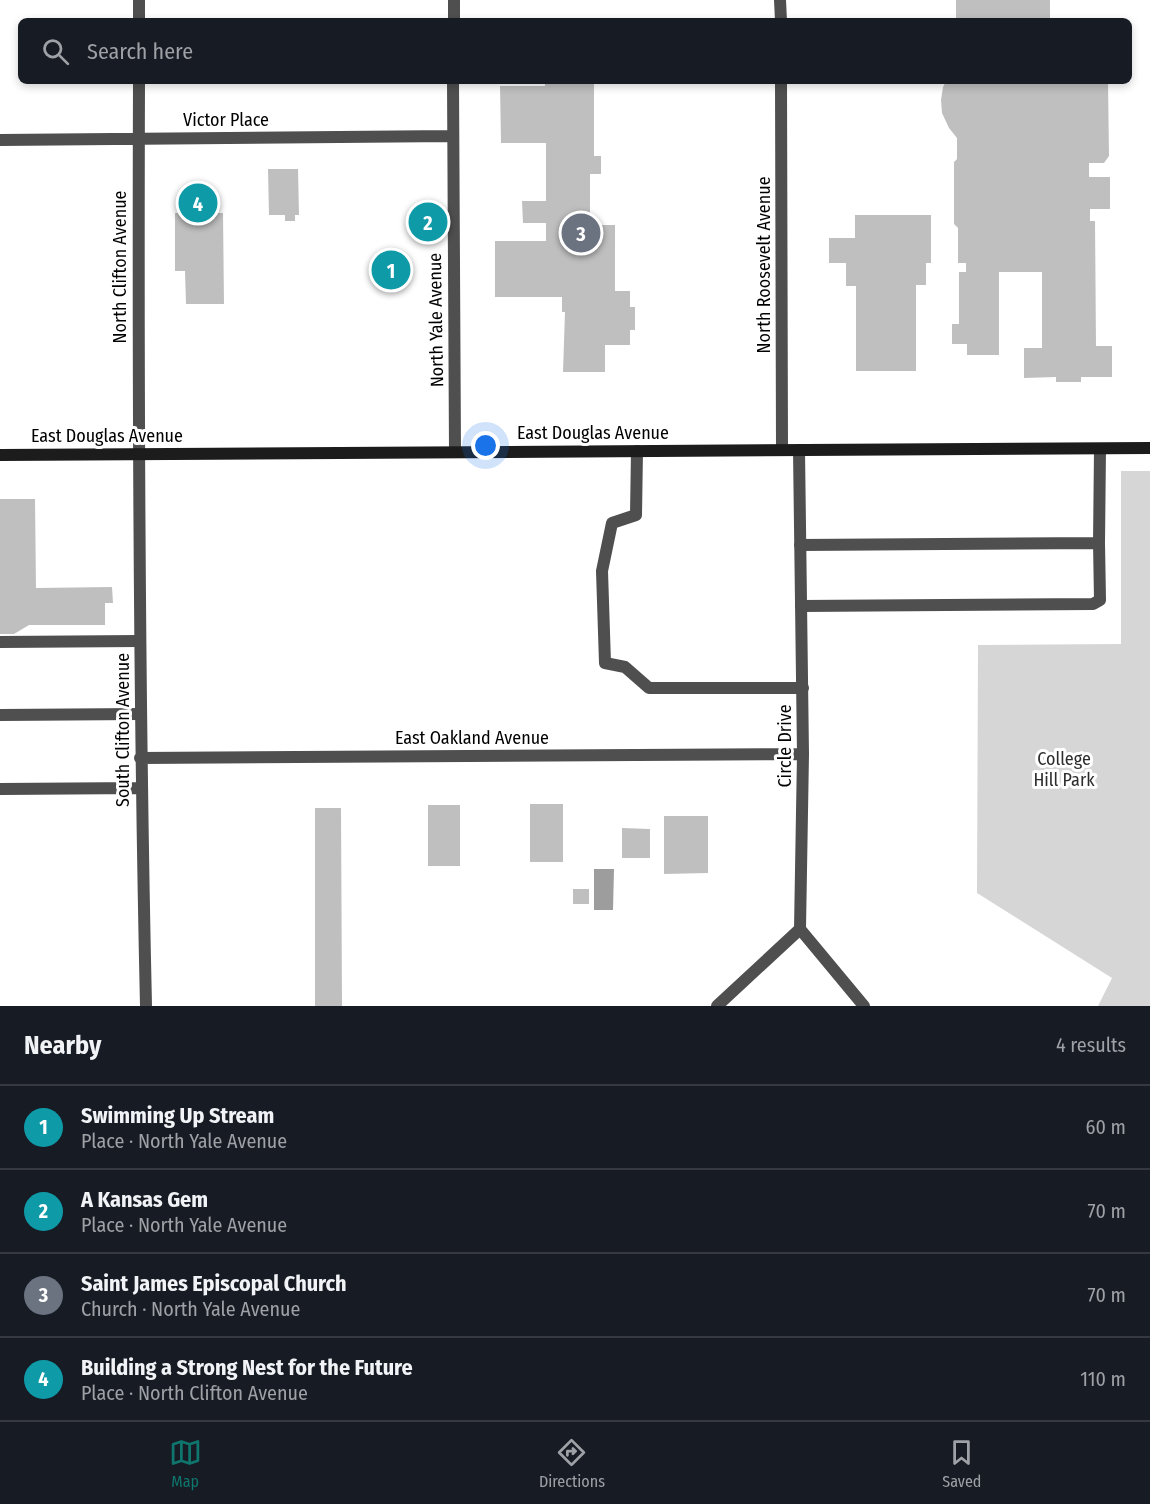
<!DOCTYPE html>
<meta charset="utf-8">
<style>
body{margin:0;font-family:"Fira Sans Condensed",sans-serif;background:#242831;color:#f1f3f6}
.you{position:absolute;left:486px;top:446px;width:21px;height:21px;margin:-15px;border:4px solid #fff;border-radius:50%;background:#1a73e8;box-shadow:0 0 0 9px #1a73e833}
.badge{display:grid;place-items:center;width:39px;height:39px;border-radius:50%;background:#0f766e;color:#fff;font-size:20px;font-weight:700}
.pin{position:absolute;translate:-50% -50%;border:3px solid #fff;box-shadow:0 2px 6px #0006}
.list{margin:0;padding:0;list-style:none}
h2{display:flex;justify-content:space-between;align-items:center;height:78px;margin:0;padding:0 24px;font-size:26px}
h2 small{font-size:20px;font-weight:400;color:#9ea1a6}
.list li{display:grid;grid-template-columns:39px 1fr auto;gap:18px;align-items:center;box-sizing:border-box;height:84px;padding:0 24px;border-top:2px solid #363941}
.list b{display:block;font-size:22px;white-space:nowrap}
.list p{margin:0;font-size:20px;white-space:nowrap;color:#9ea1a6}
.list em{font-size:20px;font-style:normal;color:#9ea1a6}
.icon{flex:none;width:33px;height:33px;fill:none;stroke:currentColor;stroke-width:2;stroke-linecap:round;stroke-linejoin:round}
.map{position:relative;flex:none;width:1150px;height:1006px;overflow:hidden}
.search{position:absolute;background:#171b24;box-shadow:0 3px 9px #0003;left:18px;right:18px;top:18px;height:66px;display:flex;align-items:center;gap:15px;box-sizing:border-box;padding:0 21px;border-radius:9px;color:#9ea1a6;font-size:22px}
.sheet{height:414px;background:#171b24}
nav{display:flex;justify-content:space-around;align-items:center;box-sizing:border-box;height:84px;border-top:2px solid #363941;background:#171b24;font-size:16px;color:#9ea1a6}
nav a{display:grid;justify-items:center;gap:3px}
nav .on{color:#0f766e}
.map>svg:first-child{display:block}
.green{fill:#d6d6d6}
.water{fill:#9d9d9d}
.building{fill:#bfbfbf}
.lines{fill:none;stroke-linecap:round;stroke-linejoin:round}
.service{stroke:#4f4f4f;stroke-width:12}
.minor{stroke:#4f4f4f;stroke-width:12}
.secondary{stroke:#1c1c1c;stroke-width:12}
.labels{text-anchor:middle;stroke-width:6;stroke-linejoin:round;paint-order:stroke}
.street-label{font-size:18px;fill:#000;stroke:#fff}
.park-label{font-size:18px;fill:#2d2d2d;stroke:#fff}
</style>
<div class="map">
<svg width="1150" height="1006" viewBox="0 0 1150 1006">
<rect width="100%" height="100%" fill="#fff"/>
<!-- green -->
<path class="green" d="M 1121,471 L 1150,471 L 1150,1006 L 1098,1006 L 1112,978 L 977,893 L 978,645 L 1121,644 Z"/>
<!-- water -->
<path class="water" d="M 594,869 L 614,869 L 613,910 L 594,910 Z"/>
<!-- building -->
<path class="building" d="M 956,0 L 1050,0 L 1050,21 L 954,21 L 956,19 Z
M 545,81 L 594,81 L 594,156 L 601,156 L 601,174 L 590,174 L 590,225 L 615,225 L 615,291 L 630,291 L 630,307 L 635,307 L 635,330 L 630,330 L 630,345 L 605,345 L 605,372 L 563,372 L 565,312 L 562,312 L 562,297 L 495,297 L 495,241 L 546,241 L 546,223 L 523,223 L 522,201 L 546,201 L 546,143 L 501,143 L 500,86 L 545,86 Z
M 946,81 L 1108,81 L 1109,156 L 1104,163 L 1089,163 L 1089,177 L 1110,177 L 1110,209 L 1090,209 L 1090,221 L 1095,221 L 1096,346 L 1112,346 L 1112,377 L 1081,377 L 1081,382 L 1056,382 L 1056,377 L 1024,378 L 1024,348 L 1042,348 L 1042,272 L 999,272 L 999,355 L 967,355 L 967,344 L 952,344 L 952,324 L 959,324 L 959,272 L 966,272 L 966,263 L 958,263 L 958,228 L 954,224 L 954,162 L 957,159 L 957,138 L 949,128 L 942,113 L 941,100 L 943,87 Z
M 268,169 L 298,169 L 299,215 L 295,215 L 295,221 L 285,221 L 285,215 L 269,215 Z
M 175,213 L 223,213 L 224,304 L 186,304 L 185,271 L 175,271 Z
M 855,215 L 931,215 L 931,263 L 926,263 L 926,285 L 916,285 L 916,371 L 856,371 L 856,286 L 846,286 L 846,263 L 829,263 L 829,238 L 855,238 Z
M 0,499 L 35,499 L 36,588 L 112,587 L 113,603 L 105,603 L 105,625 L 29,625 L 14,634 L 0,634 Z
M 530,804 L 563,804 L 563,862 L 530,862 Z
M 428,805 L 460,805 L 460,866 L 428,866 Z
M 315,808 L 341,808 L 342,1006 L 315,1006 Z
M 664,816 L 708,816 L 708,873 L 664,874 Z
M 622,828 L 650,829 L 650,858 L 622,858 Z
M 573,889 L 589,889 L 589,904 L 573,904 Z"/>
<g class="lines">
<!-- service -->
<path class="service" d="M 637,451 L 636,515 L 612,523 L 602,571 L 605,663 L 625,667 L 649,688 L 803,688
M 1099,543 L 1100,449
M 800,545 L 1099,543 L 1100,600 L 1093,604 L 801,606
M 0,642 L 140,641
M 0,715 L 140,714"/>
<!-- minor -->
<path class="minor" d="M 780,0 L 781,21
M 139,21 L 139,0
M 454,21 L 454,0
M 139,81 C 138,389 139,698 146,1006
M 453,81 L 455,451
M 781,81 L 782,450
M 0,140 L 452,136
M 140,758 L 803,754
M 0,789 L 141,788
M 800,929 L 864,1006
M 717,1006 L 800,929 L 803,754 L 799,450"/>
<!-- secondary -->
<path class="secondary" d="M 0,455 L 1150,448"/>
</g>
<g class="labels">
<!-- street labels -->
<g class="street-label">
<text x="226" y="126">Victor Place</text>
<text transform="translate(764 265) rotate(-90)" y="6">North Roosevelt Avenue</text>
<text transform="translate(120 267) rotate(-90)" y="6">North Clifton Avenue</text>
<text transform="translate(436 320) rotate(-91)" y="6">North Yale Avenue</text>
<text x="593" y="439">East Douglas Avenue</text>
<text x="107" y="442">East Douglas Avenue</text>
<text transform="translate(123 730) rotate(-90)" y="6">South Clifton Avenue</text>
<text x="472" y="744">East Oakland Avenue</text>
<text transform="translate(785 746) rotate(-90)" y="6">Circle Drive</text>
</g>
<!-- park labels -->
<g class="park-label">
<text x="1064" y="765">College<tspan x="1064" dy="21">Hill Park</tspan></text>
</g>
</g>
</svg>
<div class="you"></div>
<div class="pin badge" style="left:391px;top:270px;background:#0f9aa8">1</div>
<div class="pin badge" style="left:428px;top:222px;background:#0f9aa8">2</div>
<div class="pin badge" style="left:581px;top:233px;background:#6b7280">3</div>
<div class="pin badge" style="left:198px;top:203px;background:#0f9aa8">4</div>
<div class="search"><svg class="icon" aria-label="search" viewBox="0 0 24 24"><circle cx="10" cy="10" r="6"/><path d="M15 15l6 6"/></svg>Search here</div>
</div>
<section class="sheet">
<h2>Nearby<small>4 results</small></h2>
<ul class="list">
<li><span class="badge" style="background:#0f9aa8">1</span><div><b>Swimming Up Stream</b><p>Place · North Yale Avenue</p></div><em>60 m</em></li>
<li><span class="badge" style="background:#0f9aa8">2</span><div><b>A Kansas Gem</b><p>Place · North Yale Avenue</p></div><em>70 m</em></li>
<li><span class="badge" style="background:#6b7280">3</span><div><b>Saint James Episcopal Church</b><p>Church · North Yale Avenue</p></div><em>70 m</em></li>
<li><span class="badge" style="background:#0f9aa8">4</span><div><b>Building a Strong Nest for the Future</b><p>Place · North Clifton Avenue</p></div><em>110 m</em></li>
</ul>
</section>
<nav>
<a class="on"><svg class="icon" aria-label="map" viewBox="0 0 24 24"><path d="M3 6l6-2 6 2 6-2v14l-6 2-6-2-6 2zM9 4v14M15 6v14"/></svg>Map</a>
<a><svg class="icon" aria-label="directions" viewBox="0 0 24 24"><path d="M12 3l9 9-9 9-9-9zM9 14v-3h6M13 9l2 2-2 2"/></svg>Directions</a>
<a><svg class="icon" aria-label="saved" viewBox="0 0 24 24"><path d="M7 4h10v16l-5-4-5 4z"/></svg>Saved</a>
</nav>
